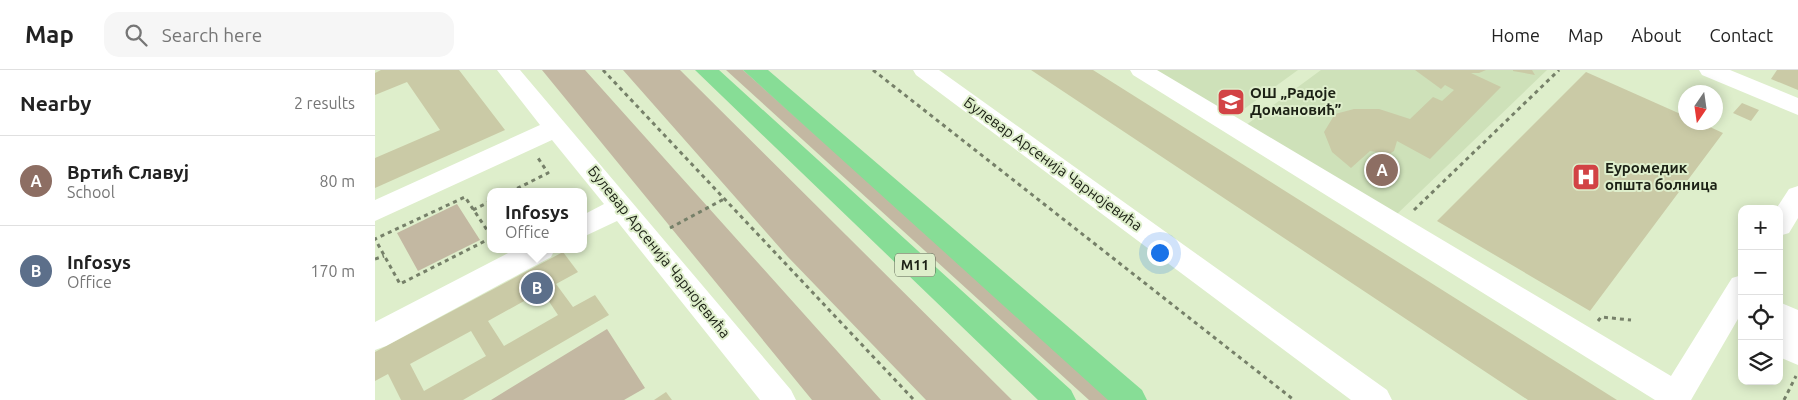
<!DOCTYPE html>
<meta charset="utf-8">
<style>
body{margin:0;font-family:Ubuntu,sans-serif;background:#f6f6f6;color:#222}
.controls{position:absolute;right:15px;bottom:15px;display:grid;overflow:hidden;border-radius:10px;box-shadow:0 2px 12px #0003}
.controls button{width:45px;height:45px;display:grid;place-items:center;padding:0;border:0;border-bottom:1px solid #e0e0e0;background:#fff;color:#222;font:25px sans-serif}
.compass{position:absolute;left:1303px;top:15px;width:45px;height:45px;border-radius:50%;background:#fff;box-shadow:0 2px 12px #0003;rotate:193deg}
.you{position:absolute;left:784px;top:182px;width:18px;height:18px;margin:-12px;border:4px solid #fff;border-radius:50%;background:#1a73e8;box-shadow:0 0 0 8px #1a73e833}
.badge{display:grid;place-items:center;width:32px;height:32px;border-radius:50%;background:#db2777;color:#fff;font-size:16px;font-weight:700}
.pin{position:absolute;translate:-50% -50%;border:2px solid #fff;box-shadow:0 1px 5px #0006}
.popup{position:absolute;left:112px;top:118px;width:100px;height:65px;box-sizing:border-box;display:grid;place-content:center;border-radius:10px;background:#fff;filter:drop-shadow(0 1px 4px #0005);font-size:16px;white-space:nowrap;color:#767676}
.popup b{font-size:19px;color:#222}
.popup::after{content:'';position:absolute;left:50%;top:100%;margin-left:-10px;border:10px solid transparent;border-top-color:#fff}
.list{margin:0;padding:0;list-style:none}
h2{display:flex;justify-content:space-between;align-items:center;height:65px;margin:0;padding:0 20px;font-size:21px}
h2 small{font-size:16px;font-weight:400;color:#767676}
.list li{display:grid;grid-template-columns:32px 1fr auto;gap:15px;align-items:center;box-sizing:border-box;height:90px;padding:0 20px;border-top:1px solid #e0e0e0}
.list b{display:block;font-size:19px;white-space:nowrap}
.list p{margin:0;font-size:16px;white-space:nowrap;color:#767676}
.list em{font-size:16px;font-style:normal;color:#767676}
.icon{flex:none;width:28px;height:28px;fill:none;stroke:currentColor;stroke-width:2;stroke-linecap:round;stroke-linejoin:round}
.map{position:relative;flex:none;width:1423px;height:330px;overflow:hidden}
header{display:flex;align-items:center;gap:30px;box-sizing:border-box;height:70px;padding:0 25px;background:#fff;border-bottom:1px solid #e0e0e0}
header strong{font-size:24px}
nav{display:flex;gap:28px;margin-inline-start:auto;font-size:18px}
.search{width:350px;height:45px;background:#f6f6f6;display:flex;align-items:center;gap:12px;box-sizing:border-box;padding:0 18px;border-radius:15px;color:#767676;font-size:19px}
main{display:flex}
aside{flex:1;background:#fff}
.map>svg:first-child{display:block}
.built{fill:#cee1b9}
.green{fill:#c3b8a2}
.building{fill:#cacaa6;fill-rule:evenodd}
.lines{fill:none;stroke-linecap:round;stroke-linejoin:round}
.path{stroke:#768069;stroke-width:3;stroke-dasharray:4 4;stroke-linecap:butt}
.minor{fill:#fff;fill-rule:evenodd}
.highway{fill:#87dd96;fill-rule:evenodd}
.labels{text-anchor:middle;stroke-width:4;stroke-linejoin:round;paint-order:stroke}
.shield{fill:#deeecb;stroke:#565e4c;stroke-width:1}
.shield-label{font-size:14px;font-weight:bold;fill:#1c2115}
.poi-label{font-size:15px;font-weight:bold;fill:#1c2115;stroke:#deeecb;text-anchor:start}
.street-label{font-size:15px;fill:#1c2115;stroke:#deeecb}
</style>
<header>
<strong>Map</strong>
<div class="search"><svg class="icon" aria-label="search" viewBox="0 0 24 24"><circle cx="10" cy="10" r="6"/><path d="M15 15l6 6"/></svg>Search here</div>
<nav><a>Home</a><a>Map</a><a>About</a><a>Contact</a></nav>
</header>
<main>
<aside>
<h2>Nearby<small>2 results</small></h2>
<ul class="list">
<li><span class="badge" style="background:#8d6e63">A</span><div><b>Вртић Славуј</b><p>School</p></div><em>80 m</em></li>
<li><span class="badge" style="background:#5c6f8a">B</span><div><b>Infosys</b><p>Office</p></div><em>170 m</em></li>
</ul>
</aside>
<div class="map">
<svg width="1423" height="330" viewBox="0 0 1423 330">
<rect width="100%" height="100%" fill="#deeecb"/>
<!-- built -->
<path class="built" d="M 779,0 L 923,0 L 858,47 Z
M 946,0 L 1172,0 L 1021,145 L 871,55 Z"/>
<!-- green -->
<path class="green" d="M 167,0 L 210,0 L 506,330 L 437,330 Z
M 248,0 L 305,0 L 637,330 L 551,330 L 413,187 Z
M 351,0 L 368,0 L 738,330 L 714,330 Z
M 82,134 L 105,170 L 43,201 L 22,163 Z
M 232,259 L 270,318 L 249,330 L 116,330 Z"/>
<!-- building -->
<path class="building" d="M 6,0 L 84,0 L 130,60 L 0,118 L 0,88 L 65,60 L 32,12 L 0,25 L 0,3 Z
M 656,0 L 718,0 L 1242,330 L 1153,330 Z
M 1040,0 L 1111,0 L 1104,3 L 1096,3 L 1126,17 L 1055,89 L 1022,71 L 1019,81 L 1014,84 L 995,81 L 976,98 L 957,82 L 949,62 L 960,44 L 979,39 L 1004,39 L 1035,49 L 1058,27 L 1067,31 L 1079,20 L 1070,15 L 1066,19 Z
M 1138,0 L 1157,0 L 1160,5 L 1138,1 Z
M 1402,0 L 1423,0 L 1423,20 L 1396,9 Z
M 1211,2 L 1310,46 L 1310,52 L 1324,52 L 1348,63 L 1215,241 L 1062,151 Z
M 1367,33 L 1384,40 L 1376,51 L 1358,43 Z
M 188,182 L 203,202 L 181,214 L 198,237 L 220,225 L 234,245 L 88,330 L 26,330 L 13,304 L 0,311 L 0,282 ZM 167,221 L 183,245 L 129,276 L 113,251 ZM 96,261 L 111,286 L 49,321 L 35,294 Z
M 291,322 L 297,330 L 279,330 Z"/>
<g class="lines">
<!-- path -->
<path class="path" d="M 228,0 L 539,330
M 498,0 L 919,330
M 135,122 L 173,103 L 163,88
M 98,140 L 116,131
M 1039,140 L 1184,0
M 295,158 L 349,129
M 116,166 L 90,127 L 0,169 L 25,214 L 116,168
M 0,189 L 9,186
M 1223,251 L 1226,247 L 1256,250
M 1409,330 L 1421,306"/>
<!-- minor -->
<path class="minor" d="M 122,0 L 145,0 L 416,320 L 421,330 L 385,330 L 242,151 L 208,167 L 208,145 L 229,134 L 177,70 L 0,151 L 0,130 L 165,55 Z
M 538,0 L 564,0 L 1012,320 L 1017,330 L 976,330 L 541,5 Z
M 755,0 L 782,0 L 1296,306 L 1357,208 L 1367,205 L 1367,242 L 1316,330 L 1280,330 L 758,5 Z
M 1324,0 L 1355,0 L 1423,28 L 1423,45 L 1327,5 Z
M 1423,116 L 1423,148 L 1414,163 L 1404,166 L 1404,139 L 1401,139 L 1414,119 Z
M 141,179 L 180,179 L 176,187 L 11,276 L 0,280 L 0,252 Z
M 1404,232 L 1423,240 L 1423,295 L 1404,287 Z"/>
<!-- highway -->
<path class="highway" d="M 320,0 L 344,0 L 696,320 L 701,330 L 663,330 Z
M 368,0 L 393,0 L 767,320 L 772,330 L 733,330 Z"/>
</g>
<!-- icons -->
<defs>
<symbol id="school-square" viewBox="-11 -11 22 22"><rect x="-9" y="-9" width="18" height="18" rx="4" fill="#d24345" stroke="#deeecb"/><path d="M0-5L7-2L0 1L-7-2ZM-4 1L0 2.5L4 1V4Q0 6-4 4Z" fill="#fff"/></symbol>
<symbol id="hospital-square" viewBox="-11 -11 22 22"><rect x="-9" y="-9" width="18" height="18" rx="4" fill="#d24345" stroke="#deeecb"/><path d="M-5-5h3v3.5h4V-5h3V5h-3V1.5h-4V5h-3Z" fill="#fff"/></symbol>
</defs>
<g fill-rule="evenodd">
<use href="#school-square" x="840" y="16" width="32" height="32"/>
<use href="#hospital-square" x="1195" y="91" width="32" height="32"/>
</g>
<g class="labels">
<!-- shield labels -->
<rect class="shield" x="520" y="183.5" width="40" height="23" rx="4"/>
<g class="shield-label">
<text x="540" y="200">M11</text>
</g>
<!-- poi labels -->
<g class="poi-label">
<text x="875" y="28">ОШ „Радоје<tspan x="875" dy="17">Домановић”</tspan></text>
<text x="1230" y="103">Еуромедик<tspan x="1230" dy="17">општа болница</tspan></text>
</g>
<!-- street labels -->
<g class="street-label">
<text transform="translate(678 94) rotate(36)" y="5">Булевар Арсенија Чарнојевића</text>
<text transform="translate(284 182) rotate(51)" y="5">Булевар Арсенија Чарнојевића</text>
</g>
</g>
</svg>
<div class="controls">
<button>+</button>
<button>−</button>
<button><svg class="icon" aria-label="locate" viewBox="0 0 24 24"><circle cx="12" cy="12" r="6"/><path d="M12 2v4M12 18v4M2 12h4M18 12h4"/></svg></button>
<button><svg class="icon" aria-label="layers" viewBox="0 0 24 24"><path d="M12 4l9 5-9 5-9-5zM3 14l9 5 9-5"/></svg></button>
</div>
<svg class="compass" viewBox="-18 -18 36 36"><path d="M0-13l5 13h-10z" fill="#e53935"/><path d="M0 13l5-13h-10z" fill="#767676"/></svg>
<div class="you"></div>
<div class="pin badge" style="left:1007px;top:100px;background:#8d6e63">A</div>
<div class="pin badge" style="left:162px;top:218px;background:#5c6f8a">B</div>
<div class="popup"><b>Infosys</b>Office</div>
</div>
</main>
